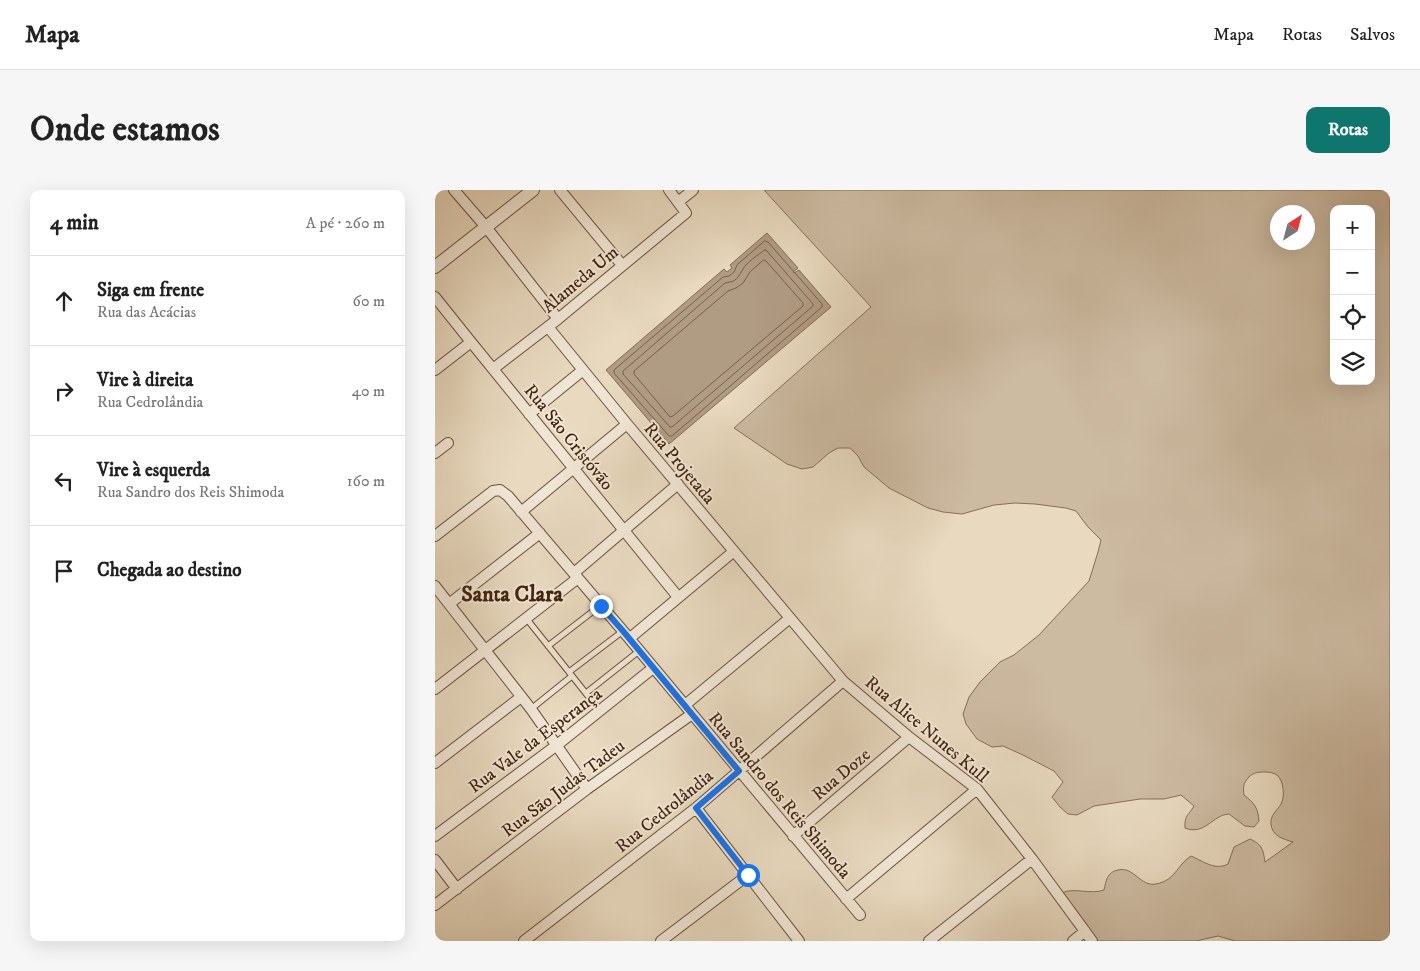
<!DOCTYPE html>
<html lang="pt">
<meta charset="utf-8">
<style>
body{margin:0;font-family:"IM FELL DW Pica",serif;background:#f6f6f6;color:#222}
.controls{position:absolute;right:15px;top:15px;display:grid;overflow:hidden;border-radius:10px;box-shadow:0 5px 20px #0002}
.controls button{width:45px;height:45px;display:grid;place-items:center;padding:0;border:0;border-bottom:1px solid #e0e0e0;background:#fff;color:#222;font:25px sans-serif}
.compass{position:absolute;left:835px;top:15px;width:45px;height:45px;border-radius:50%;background:#fff;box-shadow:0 5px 20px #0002;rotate:36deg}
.stop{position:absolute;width:15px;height:15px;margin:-11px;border:4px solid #1a73e8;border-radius:50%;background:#fff}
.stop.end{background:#1a73e8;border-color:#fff;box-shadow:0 1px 5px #0008}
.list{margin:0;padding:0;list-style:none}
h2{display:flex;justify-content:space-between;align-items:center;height:65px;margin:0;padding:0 20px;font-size:21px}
h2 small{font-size:16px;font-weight:400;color:#767676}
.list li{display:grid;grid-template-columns:32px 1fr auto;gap:15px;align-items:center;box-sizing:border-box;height:90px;padding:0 20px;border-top:1px solid #e0e0e0}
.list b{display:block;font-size:19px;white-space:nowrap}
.list p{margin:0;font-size:16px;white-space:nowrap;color:#767676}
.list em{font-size:16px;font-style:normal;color:#767676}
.icon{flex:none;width:28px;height:28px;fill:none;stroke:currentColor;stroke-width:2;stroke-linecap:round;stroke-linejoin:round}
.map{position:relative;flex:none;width:955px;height:751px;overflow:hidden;border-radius:10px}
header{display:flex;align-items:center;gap:30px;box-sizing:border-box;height:70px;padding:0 25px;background:#fff;border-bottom:1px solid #e0e0e0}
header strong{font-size:24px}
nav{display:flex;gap:28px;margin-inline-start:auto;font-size:18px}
.intro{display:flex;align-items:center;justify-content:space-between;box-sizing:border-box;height:120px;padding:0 30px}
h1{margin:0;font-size:35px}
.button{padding:12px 22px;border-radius:10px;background:#0f766e;color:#fff;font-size:18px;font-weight:700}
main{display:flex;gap:30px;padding:0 30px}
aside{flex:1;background:#fff;border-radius:10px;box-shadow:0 5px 20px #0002}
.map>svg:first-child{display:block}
.green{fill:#ccbaa1;stroke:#886e58;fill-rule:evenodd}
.water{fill:#b09b83;stroke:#846b55}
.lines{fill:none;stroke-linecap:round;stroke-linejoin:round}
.shore{stroke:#7a5f49;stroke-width:1}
.service-casing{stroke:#6c503b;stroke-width:7}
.minor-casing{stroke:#6c503b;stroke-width:12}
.tertiary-casing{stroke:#6c503b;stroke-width:14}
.service{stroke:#f0e6d5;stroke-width:5}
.minor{stroke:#f0e6d5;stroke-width:10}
.tertiary{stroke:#f0e6d5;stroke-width:12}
.route{stroke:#1a73e8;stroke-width:6}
.labels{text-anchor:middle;stroke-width:4;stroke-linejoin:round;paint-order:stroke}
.street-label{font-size:18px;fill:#43230f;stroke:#f0e6d5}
.district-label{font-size:22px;font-weight:bold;fill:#43230f;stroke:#f0e6d5}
</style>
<header>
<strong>Mapa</strong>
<nav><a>Mapa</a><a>Rotas</a><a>Salvos</a></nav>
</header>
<div class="intro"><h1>Onde estamos</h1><a class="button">Rotas</a></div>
<main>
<aside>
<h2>4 min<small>A pé · 260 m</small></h2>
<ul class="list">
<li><svg class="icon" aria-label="ahead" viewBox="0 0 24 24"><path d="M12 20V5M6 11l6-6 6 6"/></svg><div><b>Siga em frente</b><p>Rua das Acácias</p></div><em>60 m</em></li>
<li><svg class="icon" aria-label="right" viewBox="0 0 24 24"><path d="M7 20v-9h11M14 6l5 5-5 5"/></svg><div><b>Vire à direita</b><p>Rua Cedrolândia</p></div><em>40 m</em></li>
<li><svg class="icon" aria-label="left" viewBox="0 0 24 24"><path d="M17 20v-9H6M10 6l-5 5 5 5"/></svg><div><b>Vire à esquerda</b><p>Rua Sandro dos Reis Shimoda</p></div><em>160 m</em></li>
<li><svg class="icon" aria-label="arrive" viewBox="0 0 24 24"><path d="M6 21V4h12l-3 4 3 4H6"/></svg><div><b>Chegada ao destino</b></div></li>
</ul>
</aside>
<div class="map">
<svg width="955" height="751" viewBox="0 0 955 751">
<rect width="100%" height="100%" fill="#e8d9bf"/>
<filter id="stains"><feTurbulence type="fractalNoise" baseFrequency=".004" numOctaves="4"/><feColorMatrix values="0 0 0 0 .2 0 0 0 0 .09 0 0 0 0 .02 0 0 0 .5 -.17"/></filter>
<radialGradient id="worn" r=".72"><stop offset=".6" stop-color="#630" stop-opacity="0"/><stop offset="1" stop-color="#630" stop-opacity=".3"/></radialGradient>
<!-- green -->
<path class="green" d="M 329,0 L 955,0 L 955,751 L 800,751 L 783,746 L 761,751 L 662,751 L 626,703 C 640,697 655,705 669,700 C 671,691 672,682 683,680 C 699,676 705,697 721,694 C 741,690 741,676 756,666 C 768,671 780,681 793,674 L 799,657 L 815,649 C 828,655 828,660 830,672 L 858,652 C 848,649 837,646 836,634 C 835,625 842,621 846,614 C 850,607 849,591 842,585 C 839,583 834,582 831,582 C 824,582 819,582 814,587 C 808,593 808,598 809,605 C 819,613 823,617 824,631 L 819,637 L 810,636 L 794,624 C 777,625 770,646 750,638 C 749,625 754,625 759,616 L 746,605 L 729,609 L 705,609 L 659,616 L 642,625 L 633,624 L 625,617 L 617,607 L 628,592 L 619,581 L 588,565 L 568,556 L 557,557 L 542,549 L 531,534 L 528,524 L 534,507 L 545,492 L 565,472 L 579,465 L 604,445 L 654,391 L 663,362 L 666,350 L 653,337 L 641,321 L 631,318 L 600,314 L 580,313 L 559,315 L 527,324 L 508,322 L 493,318 L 454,298 L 429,277 L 423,266 L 415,258 L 403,258 L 394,263 L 378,277 L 367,279 L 352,274 L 299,238 L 436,117 ZM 899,19 L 936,19 L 936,191 L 899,191 ZM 842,22 L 872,22 L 872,52 L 842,52 Z"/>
<!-- water -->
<path class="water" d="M 332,43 L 363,78 L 358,82 L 359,83 L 364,80 L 396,117 L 234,254 L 171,180 L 289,79 L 292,82 L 297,78 L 295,75 Z"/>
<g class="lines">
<!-- shore -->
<path class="shore" d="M 330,51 L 333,52 L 387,114 L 387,117 L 237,246 L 234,246 L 179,183 L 179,180 L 288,87 L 294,86 L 299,82 L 302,75 Z
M 330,60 L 332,61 L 378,114 L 378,116 L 237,237 L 235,237 L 188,184 L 188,181 L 290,93 C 303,91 302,88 308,79 C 311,73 324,64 330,60 Z
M 329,70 L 331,71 L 368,113 L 368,116 L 238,226 L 235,227 L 199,184 L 199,181 L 293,101 L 301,98 L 308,93 L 315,82 Z"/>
<defs>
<path id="service" d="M 91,428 L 165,521
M 113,456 L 166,415
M 134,482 L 188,441
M 151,503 L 204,461
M 96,519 L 137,486"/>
<path id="minor" d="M 19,0 L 51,37 L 123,129
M 125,0 L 187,75
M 243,12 L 258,0
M 0,107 L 36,152 L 243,407
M 113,137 L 192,234 L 408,491 L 474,547 L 542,599 L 597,669 L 657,751
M 58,179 L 123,129 L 251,23 L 234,0
M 0,180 L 36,152
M 94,224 L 148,180
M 0,263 L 13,253
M 86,322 L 192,234
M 0,346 L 58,301 L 65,300 L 73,306 L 188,441 L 425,725
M 139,383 L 243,294
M 0,396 L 96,519 L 152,599
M 14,414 L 105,343
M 195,448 L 298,362
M 0,499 L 143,388
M 250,515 L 355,428
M 0,573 L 86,507
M 261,618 L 364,751
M 0,646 L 122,555 L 218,478
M 358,646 L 474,547
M 0,670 L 22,699
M 411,709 L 542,599
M 0,715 L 152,599 L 257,524
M 89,751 L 261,618 L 408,491
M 226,751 L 313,685
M 494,751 L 597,669
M 638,751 L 650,741"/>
<path id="tertiary" d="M 0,77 L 98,0"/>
</defs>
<!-- service casing -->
<use href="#service" class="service-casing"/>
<!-- minor casing -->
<use href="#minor" class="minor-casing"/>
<!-- tertiary casing -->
<use href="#tertiary" class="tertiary-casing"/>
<!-- service -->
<use href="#service" class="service"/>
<!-- minor -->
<use href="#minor" class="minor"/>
<!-- tertiary -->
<use href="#tertiary" class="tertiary"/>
</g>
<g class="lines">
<!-- route -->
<path class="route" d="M 166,416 L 188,441 L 304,581 L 261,618 L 313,685"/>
</g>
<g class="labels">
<!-- street labels -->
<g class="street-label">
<text transform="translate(145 89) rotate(-40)" y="6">Alameda Um</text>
<text transform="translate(134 247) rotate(51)" y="6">Rua São Cristóvão</text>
<text transform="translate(245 273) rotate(50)" y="6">Rua Projetada</text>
<text transform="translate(492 539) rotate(40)" y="6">Rua Alice Nunes Kull</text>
<text transform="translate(100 550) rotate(-37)" y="6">Rua Vale da Esperança</text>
<text transform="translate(406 584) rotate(-40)" y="6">Rua Doze</text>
<text transform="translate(128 598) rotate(-37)" y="6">Rua São Judas Tadeu</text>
<text transform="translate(345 605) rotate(50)" y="6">Rua Sandro dos Reis Shimoda</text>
<text transform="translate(229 621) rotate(-39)" y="6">Rua Cedrolândia</text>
</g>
<!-- district labels -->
<g class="district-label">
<text x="77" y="411">Santa Clara</text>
</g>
</g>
<rect width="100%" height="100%" filter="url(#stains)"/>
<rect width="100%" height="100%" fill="url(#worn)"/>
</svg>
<div class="controls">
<button>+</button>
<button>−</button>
<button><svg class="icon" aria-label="locate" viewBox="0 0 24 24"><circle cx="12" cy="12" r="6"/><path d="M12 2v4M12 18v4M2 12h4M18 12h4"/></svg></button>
<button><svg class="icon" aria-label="layers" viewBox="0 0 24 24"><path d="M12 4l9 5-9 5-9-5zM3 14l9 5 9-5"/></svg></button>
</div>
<svg class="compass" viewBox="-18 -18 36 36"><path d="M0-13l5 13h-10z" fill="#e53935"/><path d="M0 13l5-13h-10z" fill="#767676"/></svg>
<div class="stop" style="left:313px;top:685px"></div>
<div class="stop end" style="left:166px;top:416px"></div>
</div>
</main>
